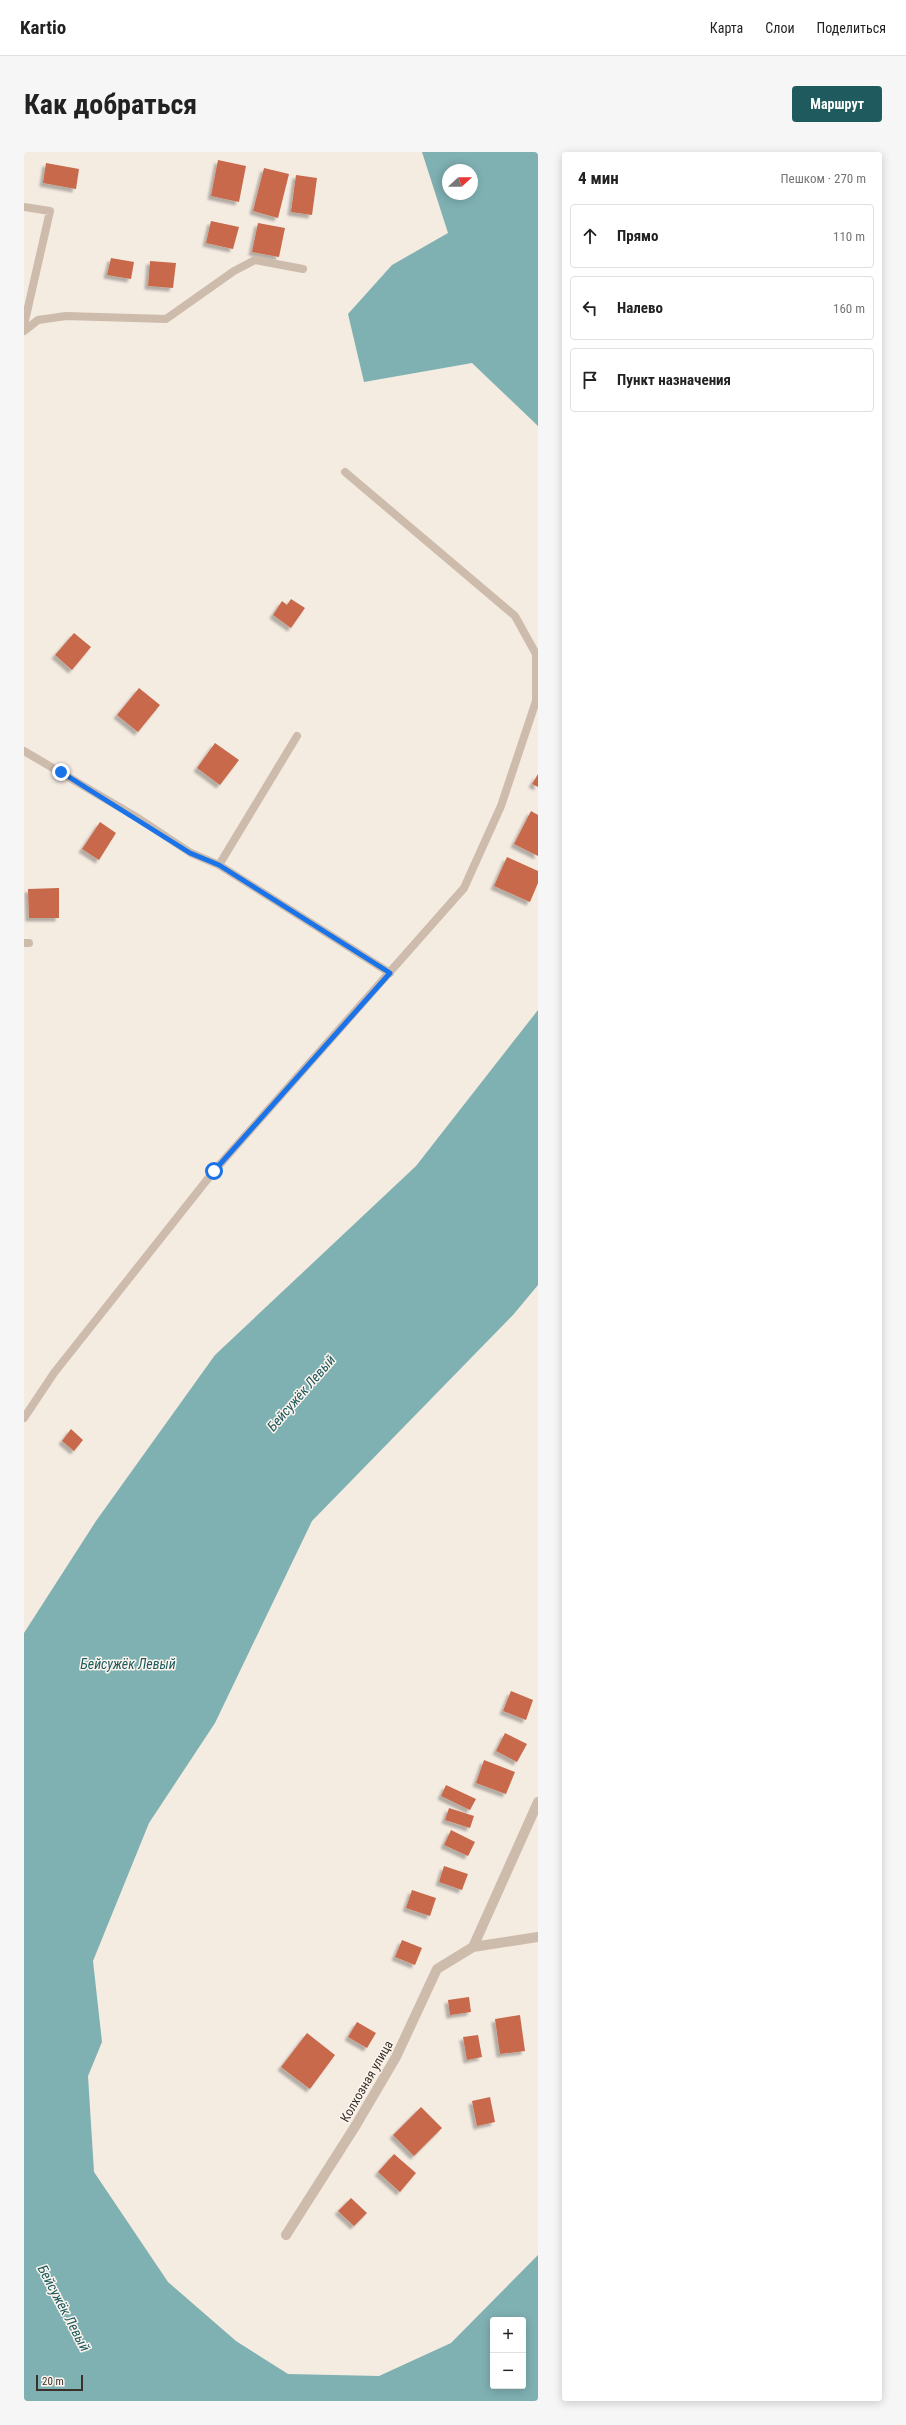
<!DOCTYPE html>
<html lang="ru">
<meta charset="utf-8">
<style>
body{margin:0;font-family:"Roboto Condensed",sans-serif;background:#f6f6f6;color:#222}
.controls{position:absolute;right:12px;bottom:12px;display:grid;overflow:hidden;border-radius:4px;box-shadow:0 2px 10px #0003}
.controls button{width:36px;height:36px;display:grid;place-items:center;padding:0;border:0;border-bottom:1px solid #e0e0e0;background:#fff;color:#222;font:20px sans-serif}
.compass{position:absolute;left:418px;top:12px;width:36px;height:36px;border-radius:50%;background:#fff;box-shadow:0 2px 10px #0003;rotate:69deg}
.scale{position:absolute;left:12px;bottom:10px;width:47px;box-sizing:border-box;padding-left:4px;border:2px solid #3b302b;border-top:0;font-size:11px;line-height:14px;white-space:nowrap;color:#3b302b;-webkit-text-stroke:3px #fbf5ee;paint-order:stroke}
.stop{position:absolute;width:12px;height:12px;margin:-9px;border:3px solid #1a73e8;border-radius:50%;background:#fff}
.stop.end{background:#1a73e8;border-color:#fff;box-shadow:0 1px 4px #0008}
.list{margin:0;padding:0;list-style:none}
h2{display:flex;justify-content:space-between;align-items:center;height:52px;margin:0;padding:0 16px;font-size:17px}
h2 small{font-size:13px;font-weight:400;color:#767676}
.list li{display:grid;grid-template-columns:26px 1fr auto;gap:12px;align-items:center;box-sizing:border-box;height:64px;margin:0 8px 8px;padding:0 8px;border:1px solid #e0e0e0;border-radius:4px}
.list b{display:block;font-size:15px;white-space:nowrap}
.list em{font-size:13px;font-style:normal;color:#767676}
.icon{flex:none;width:22px;height:22px;fill:none;stroke:currentColor;stroke-width:2;stroke-linecap:round;stroke-linejoin:round}
.map{position:relative;flex:none;width:514px;height:2249px;overflow:hidden;border-radius:4px}
header{display:flex;align-items:center;gap:24px;box-sizing:border-box;height:56px;padding:0 20px;background:#fff;border-bottom:1px solid #e0e0e0}
header strong{font-size:19px}
nav{display:flex;gap:22px;margin-inline-start:auto;font-size:14px}
.intro{display:flex;align-items:center;justify-content:space-between;box-sizing:border-box;height:96px;padding:0 24px}
h1{margin:0;font-size:28px}
.button{padding:10px 18px;border-radius:4px;background:#1f5a5e;color:#fff;font-size:14px;font-weight:700}
main{display:flex;gap:24px;padding:0 24px}
aside{flex:1;background:#fff;border-radius:4px;box-shadow:0 2px 10px #0003}
.map>svg:first-child{display:block}
.water{fill:#7fb0b2;fill-rule:evenodd}
.building{fill:#c8694b;filter:url(#shadow)}
.lines{fill:none;stroke-linecap:round;stroke-linejoin:round}
.lane{stroke:#cdbbac;stroke-width:8}
.street{stroke:#cdbbac;stroke-width:10}
.route{stroke:#1a73e8;stroke-width:5}
.labels{text-anchor:middle;stroke-width:3;stroke-linejoin:round;paint-order:stroke}
.street-label{font-size:13px;fill:#3b302b;stroke:#fbf5ee}
.water-label{font-size:14px;font-style:italic;fill:#1f5a5e;stroke:#fbf5ee}
</style>
<header>
<strong>Kartio</strong>
<nav><a>Карта</a><a>Слои</a><a>Поделиться</a></nav>
</header>
<div class="intro"><h1>Как добраться</h1><a class="button">Маршрут</a></div>
<main>
<div class="map">
<svg width="514" height="2249" viewBox="0 0 514 2249">
<defs>
<filter id="shadow"><feDropShadow dx="-3.5" dy="3.5" stdDeviation="1" flood-color="#0004"/></filter>
</defs>
<rect width="100%" height="100%" fill="#f4ebe1"/>
<!-- water -->
<path class="water" d="M 398,0 L 514,0 L 514,274 L 448,211 L 340,230 L 324,162 L 368,113 L 424,81 ZM 424,18 L 448,18 L 448,42 L 424,42 Z
M 514,858 L 514,1133 L 489,1163 L 288,1369 L 191,1571 L 125,1671 L 69,1809 L 78,1890 L 64,1924 L 70,2020 L 144,2130 L 212,2189 L 264,2222 L 355,2224 L 427,2191 L 514,2103 L 514,2249 L 0,2249 L 0,1481 L 72,1369 L 191,1203 L 392,1014 ZM 469,2168 L 499,2168 L 499,2234 L 469,2234 Z"/>
<!-- building -->
<path class="building" d="M 194,8 L 222,14 L 215,50 L 187,44 Z
M 22,11 L 55,17 L 52,37 L 19,31 Z
M 240,16 L 265,22 L 254,66 L 229,59 Z
M 272,23 L 293,26 L 288,63 L 267,60 Z
M 187,69 L 215,75 L 209,97 L 182,91 Z
M 234,71 L 261,76 L 255,105 L 228,100 Z
M 87,106 L 110,110 L 107,127 L 83,123 Z
M 126,109 L 152,111 L 149,136 L 124,134 Z
M 267,447 L 281,456 L 267,476 L 249,463 L 258,449 L 263,453 Z
M 50,481 L 67,495 L 48,518 L 31,503 Z
M 115,536 L 136,553 L 114,580 L 93,563 Z
M 191,591 L 215,608 L 196,633 L 173,616 Z
M 514,622 L 514,635 L 508,632 Z
M 507,659 L 514,663 L 514,704 L 490,692 Z
M 76,670 L 92,681 L 75,708 L 58,697 Z
M 483,705 L 514,719 L 514,731 L 506,750 L 470,734 Z
M 35,736 L 35,766 L 5,766 L 4,737 Z
M 47,1277 L 59,1288 L 50,1299 L 38,1289 Z
M 487,1539 L 509,1548 L 502,1568 L 479,1559 Z
M 481,1581 L 503,1592 L 493,1610 L 472,1599 Z
M 460,1608 L 491,1620 L 482,1642 L 452,1631 Z
M 422,1633 L 452,1647 L 446,1658 L 417,1644 Z
M 425,1656 L 450,1664 L 446,1676 L 421,1668 Z
M 427,1678 L 451,1690 L 444,1704 L 420,1693 Z
M 420,1714 L 444,1722 L 438,1738 L 415,1730 Z
M 388,1738 L 412,1746 L 406,1764 L 382,1756 Z
M 378,1788 L 398,1796 L 391,1813 L 371,1805 Z
M 445,1845 L 447,1860 L 426,1863 L 424,1848 Z
M 496,1863 L 501,1899 L 476,1902 L 471,1867 Z
M 333,1870 L 352,1881 L 343,1896 L 324,1885 Z
M 283,1881 L 311,1903 L 286,1937 L 257,1915 Z
M 454,1883 L 458,1905 L 443,1908 L 439,1885 Z
M 466,1945 L 471,1970 L 453,1974 L 448,1949 Z
M 397,1955 L 418,1976 L 390,2004 L 369,1983 Z
M 370,2002 L 392,2021 L 376,2040 L 354,2020 Z
M 327,2046 L 343,2061 L 330,2074 L 314,2059 Z"/>
<g class="lines">
<!-- lane -->
<path class="lane" d="M 0,55 L 26,59 L 0,173
M 0,179 L 14,168 L 42,164 L 142,167 L 210,119 L 231,108 L 279,117
M 0,599 L 114,666 L 167,701 L 195,713 L 366,821
M 195,713 L 273,584
M 0,791 L 5,791
M 0,1266 L 30,1221 L 190,1019 L 440,736 L 477,654 L 512,549 L 512,502 L 491,464 L 321,320"/>
<!-- street -->
<path class="street" d="M 449,1795 L 514,1785
M 262,2083 L 332,1973 L 372,1905 L 413,1817 L 449,1795 L 514,1650"/>
</g>
<g class="lines">
<!-- route -->
<path class="route" d="M 37,620 L 166,701 L 195,713 L 366,821 L 190,1019"/>
</g>
<g class="labels">
<!-- street labels -->
<g class="street-label">
<text transform="translate(342 1929) rotate(-60)" y="5">Колхозная улица</text>
</g>
<!-- water labels -->
<g class="water-label">
<text transform="translate(277 1241) rotate(-49)" y="5">Бейсужёк Левый</text>
<text x="104" y="1517">Бейсужёк Левый</text>
<text transform="translate(40 2156) rotate(62)" y="5">Бейсужёк Левый</text>
</g>
</g>
</svg>
<div class="controls">
<button>+</button>
<button>−</button>
</div>
<svg class="compass" viewBox="-18 -18 36 36"><path d="M0-13l5 13h-10z" fill="#e53935"/><path d="M0 13l5-13h-10z" fill="#767676"/></svg>
<div class="scale">20 m</div>
<div class="stop" style="left:190px;top:1019px"></div>
<div class="stop end" style="left:37px;top:620px"></div>
</div>
<aside>
<h2>4 мин<small>Пешком · 270 m</small></h2>
<ul class="list">
<li><svg class="icon" aria-label="ahead" viewBox="0 0 24 24"><path d="M12 20V5M6 11l6-6 6 6"/></svg><div><b>Прямо</b></div><em>110 m</em></li>
<li><svg class="icon" aria-label="left" viewBox="0 0 24 24"><path d="M17 20v-9H6M10 6l-5 5 5 5"/></svg><div><b>Налево</b></div><em>160 m</em></li>
<li><svg class="icon" aria-label="arrive" viewBox="0 0 24 24"><path d="M6 21V4h12l-3 4 3 4H6"/></svg><div><b>Пункт назначения</b></div></li>
</ul>
</aside>
</main>
